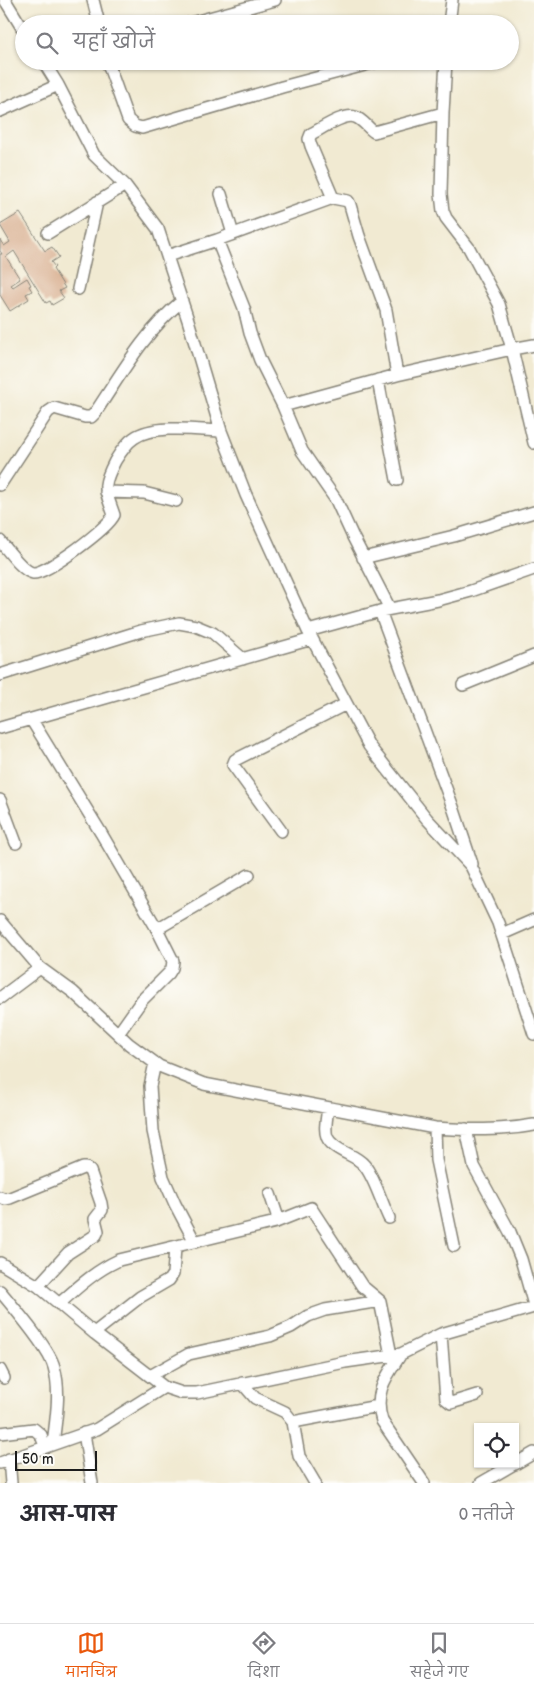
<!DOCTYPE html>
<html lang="hi">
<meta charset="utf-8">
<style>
body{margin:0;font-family:"Balsamiq Sans","Playpen Sans Deva",sans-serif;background:#f2f2f3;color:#2b2b33}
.controls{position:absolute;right:15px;bottom:15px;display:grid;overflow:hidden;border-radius:0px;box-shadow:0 1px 4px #0004}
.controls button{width:45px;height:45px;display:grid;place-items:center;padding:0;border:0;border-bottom:1px solid #e1e1e2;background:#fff;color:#2b2b33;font:25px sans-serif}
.scale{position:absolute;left:15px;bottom:12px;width:82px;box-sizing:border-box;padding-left:5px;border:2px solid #1c1c1c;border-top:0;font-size:14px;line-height:18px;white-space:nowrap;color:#1c1c1c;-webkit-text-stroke:4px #fdfcf7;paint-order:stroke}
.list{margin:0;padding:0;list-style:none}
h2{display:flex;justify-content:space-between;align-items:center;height:65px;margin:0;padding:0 20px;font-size:21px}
h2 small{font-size:16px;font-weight:400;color:#7c7c81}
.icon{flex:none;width:28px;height:28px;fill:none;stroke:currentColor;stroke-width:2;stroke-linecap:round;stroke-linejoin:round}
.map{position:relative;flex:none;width:534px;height:1483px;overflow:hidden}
.search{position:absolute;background:#fff;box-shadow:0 1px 4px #0004;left:15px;right:15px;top:15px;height:55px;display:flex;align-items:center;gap:12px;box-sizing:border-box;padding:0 18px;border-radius:28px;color:#7c7c81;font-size:19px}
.sheet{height:140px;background:#fff}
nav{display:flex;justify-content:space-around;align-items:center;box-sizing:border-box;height:70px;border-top:1px solid #e1e1e2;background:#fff;font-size:14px;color:#7c7c81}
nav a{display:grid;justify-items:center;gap:2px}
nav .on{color:#ea580c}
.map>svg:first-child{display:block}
.building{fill:#dab294}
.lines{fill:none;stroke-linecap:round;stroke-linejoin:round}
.minor-casing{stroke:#868377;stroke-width:14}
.minor{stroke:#fff;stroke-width:11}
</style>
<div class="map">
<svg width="534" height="1483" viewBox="0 0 534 1483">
<rect width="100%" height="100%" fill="#fdfcf7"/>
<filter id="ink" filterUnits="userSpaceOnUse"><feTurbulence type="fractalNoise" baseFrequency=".02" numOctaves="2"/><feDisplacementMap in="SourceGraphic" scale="10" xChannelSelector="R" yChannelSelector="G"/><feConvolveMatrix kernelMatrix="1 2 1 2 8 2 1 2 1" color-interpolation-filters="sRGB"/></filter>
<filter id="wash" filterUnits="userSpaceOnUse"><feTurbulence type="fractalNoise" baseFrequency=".0096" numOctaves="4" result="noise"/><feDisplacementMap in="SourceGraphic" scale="20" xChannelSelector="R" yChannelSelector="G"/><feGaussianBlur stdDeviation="1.12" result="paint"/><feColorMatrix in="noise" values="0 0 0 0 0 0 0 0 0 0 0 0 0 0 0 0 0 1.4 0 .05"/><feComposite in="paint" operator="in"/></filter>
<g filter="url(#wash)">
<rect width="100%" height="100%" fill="#f1ead2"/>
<g id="blocks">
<!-- building -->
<path class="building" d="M 20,213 L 45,251 L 52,247 L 59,257 L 51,262 L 55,267 L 53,269 L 65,288 L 59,291 L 64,298 L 52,305 L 50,301 L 46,303 L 14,251 L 6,257 L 20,279 L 11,285 L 13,287 L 27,278 L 31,285 L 29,286 L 32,291 L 26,294 L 29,299 L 10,311 L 0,295 L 0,254 L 2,254 L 0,251 L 0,240 L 4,246 L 10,242 L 0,225 Z"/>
</g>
</g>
<g filter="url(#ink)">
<use href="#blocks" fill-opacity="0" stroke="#868377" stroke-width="1"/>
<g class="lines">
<defs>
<path id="minor" d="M 5,0 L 24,31
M 93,0 L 99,24
M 187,24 L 275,0
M 449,24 L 452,0
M 43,61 L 58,85 L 94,155 L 125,185 L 158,229 L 188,320 L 221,431 L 246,495 L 308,631 L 369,746 L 427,819 L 471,866 L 498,923 L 534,1034
M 107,61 L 128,120 L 135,126 L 142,128 L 282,87 L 380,61
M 446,61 L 443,113 L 441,194 L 443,211 L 446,218 L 469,248 L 499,304 L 512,349 L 534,345
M 0,111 L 58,85
M 221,194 L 233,234
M 333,198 L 311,146 L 309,139 L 311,134 C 321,129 344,113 355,117 C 362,119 368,128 374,132 L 443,113
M 48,233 L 125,185
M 217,240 L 244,308 L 250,333 L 260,360 L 283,406 L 302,451 L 336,500 L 353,537 L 390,609
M 167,256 L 217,240 L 333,198 L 348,201 L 350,205 L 359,236 L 386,310 L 397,375
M 78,289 L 97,202
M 378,380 L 397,480
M 283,406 L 397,375 L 512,349 L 534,443
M 0,485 L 48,412 L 54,408 L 85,417 L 91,417 L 95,413 C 121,374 145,331 182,301
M 106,492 L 144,493 L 176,501
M 0,541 C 7,549 23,572 33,573 C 47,574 108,528 114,515 C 105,488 101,488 115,461 C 120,453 126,443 134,438 C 154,424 197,430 221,431
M 363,558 L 454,536 L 534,512
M 380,611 L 454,810 L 472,864
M 308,631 L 380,611 L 438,600 L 471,591 L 534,569
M 0,675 L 141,631 L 179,623 L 196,626 L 213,633 L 243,659
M 463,685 L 534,656
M 31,719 L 101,833 L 157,929 L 249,875
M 0,728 L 312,639
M 0,800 L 16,843
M 281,831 L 233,765 L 235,760 L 346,704
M 0,921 L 40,968 L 73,992 L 129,1044 L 159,1066 L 204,1084 L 435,1128 C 468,1130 501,1131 534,1125
M 502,934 L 534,920
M 0,998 L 40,968
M 118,1034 L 142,1000 L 169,973 L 172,968 L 173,961 L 157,929
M 155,1063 L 150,1086 L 153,1131 L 163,1177 L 175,1204 L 195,1242
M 328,1108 C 324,1135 322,1141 348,1154 C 354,1157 360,1160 364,1165 C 374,1176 382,1204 389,1218
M 435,1128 L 436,1160 L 454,1246
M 466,1129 L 474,1166 L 510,1232 L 521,1259 L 534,1305
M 0,1197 L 5,1199 L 10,1198 L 83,1168 L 86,1168 L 90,1171 L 101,1203 L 102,1210 L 95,1219 L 98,1231 L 96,1235 L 68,1253 L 38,1286
M 276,1222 L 311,1208 L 362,1286 L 380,1301 L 391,1355
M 0,1263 L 38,1286 L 94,1333 L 164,1387 L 182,1393 L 197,1393 L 345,1362 L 401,1354 L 441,1334 L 534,1307
M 0,1291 C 14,1308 49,1348 54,1367 C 61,1392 56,1418 53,1444
M 59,1304 C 78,1287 95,1271 119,1260 L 276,1222 L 277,1215 L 270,1194
M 94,1333 L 140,1297 L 169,1280 L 173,1274 L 175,1248
M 441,1334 L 446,1399 L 451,1403 L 477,1395
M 401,1354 C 386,1377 373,1393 382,1421 L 424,1483
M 0,1370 L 4,1378
M 150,1376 L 189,1354 L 270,1336 L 291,1327 L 308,1316 L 325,1310 L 380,1301
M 242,1383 L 255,1398 L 285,1412 L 293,1422 L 299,1456 L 315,1483
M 293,1422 L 378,1406
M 0,1433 L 34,1429 L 41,1435 L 45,1446
M 84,1433 L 92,1483
M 9,1459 L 11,1483
M 0,1463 L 97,1429 L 164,1387
M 515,1464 L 534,1453
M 481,1483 L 514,1464"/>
</defs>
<!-- minor casing -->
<use href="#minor" class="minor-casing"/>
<!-- minor -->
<use href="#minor" class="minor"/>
</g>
</g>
</svg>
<div class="controls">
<button><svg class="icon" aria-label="locate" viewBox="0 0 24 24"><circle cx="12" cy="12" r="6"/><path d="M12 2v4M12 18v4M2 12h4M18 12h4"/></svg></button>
</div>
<div class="scale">50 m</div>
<div class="search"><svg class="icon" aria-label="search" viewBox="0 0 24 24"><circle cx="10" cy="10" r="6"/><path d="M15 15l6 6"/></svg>यहाँ खोजें</div>
</div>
<section class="sheet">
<h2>आस-पास<small>0 नतीजे</small></h2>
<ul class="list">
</ul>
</section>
<nav>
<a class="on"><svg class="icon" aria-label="map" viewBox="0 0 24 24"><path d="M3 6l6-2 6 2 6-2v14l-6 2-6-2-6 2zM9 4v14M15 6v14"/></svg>मानचित्र</a>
<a><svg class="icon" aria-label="directions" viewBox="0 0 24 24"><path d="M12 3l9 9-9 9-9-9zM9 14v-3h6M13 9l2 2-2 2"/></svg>दिशा</a>
<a><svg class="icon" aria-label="saved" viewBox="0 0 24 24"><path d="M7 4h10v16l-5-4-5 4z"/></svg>सहेजे गए</a>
</nav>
